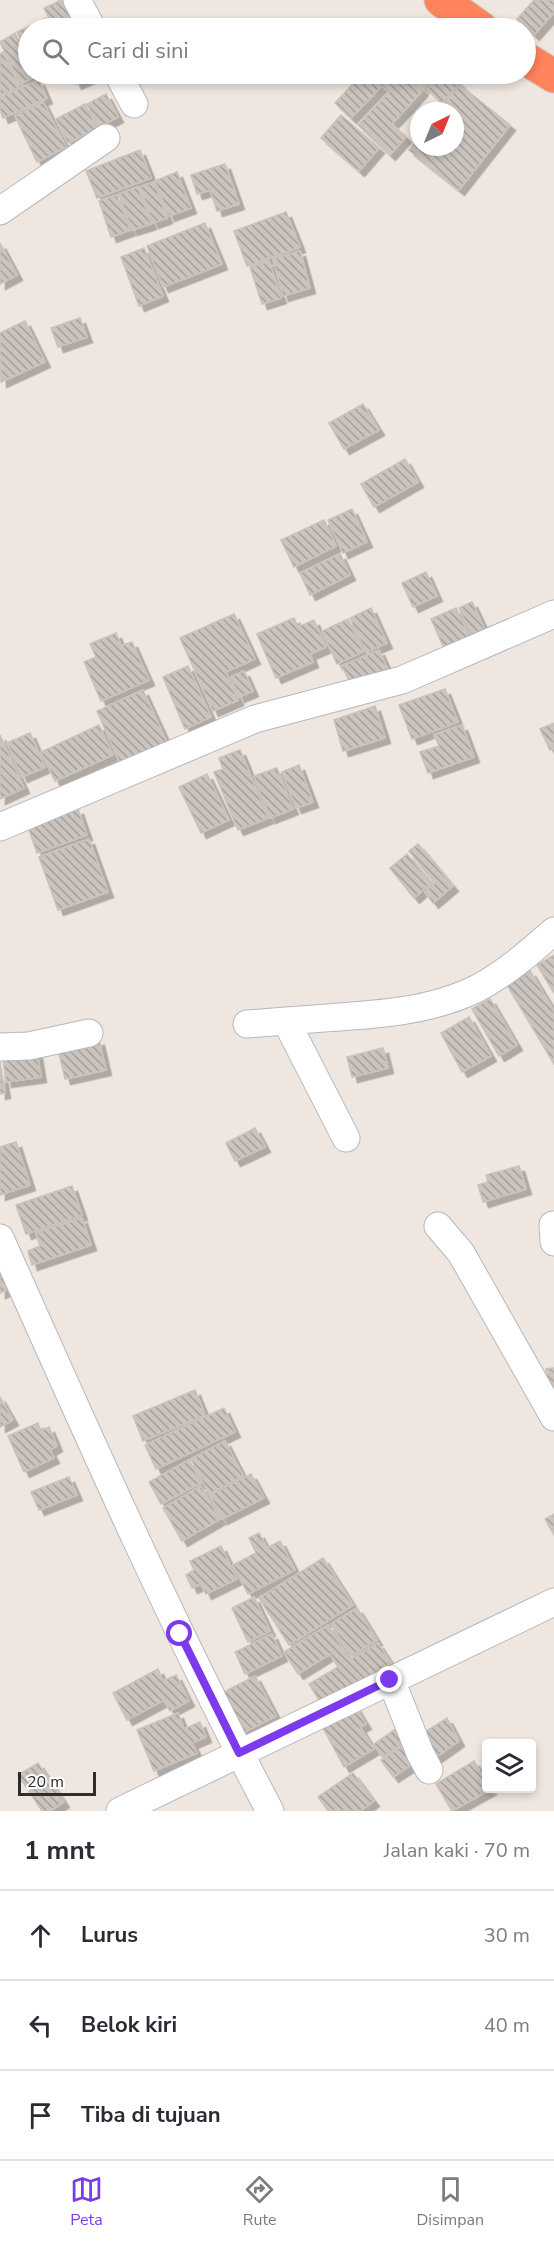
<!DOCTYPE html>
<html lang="id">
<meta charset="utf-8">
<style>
body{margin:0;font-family:"Nunito Sans",sans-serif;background:#f2f2f3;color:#2b2b33}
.controls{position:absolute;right:18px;bottom:18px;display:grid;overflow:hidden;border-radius:6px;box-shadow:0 3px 9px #0003}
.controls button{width:54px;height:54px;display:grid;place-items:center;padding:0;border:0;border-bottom:2px solid #e1e1e2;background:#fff;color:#2b2b33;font:30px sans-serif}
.compass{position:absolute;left:410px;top:102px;width:54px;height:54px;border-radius:50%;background:#fff;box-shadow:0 3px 9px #0003;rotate:43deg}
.scale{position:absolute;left:18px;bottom:15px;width:78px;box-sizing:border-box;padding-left:6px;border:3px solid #2d2d2d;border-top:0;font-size:16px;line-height:21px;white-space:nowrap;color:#2d2d2d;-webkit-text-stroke:4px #fff;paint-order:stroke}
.stop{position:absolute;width:18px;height:18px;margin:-14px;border:4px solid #7c3aed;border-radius:50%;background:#fff}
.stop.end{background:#7c3aed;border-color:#fff;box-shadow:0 2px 6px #0008}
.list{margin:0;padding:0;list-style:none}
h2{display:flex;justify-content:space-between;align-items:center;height:78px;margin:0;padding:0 24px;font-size:26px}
h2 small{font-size:20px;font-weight:400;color:#7c7c81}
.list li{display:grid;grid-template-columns:39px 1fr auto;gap:18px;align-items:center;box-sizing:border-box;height:90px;padding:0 24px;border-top:2px solid #e1e1e2}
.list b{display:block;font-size:22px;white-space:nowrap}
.list em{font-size:20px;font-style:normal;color:#7c7c81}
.icon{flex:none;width:33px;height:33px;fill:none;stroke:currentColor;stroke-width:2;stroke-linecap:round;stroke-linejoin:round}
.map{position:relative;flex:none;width:554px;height:1811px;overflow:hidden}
.search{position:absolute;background:#fff;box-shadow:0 3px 9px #0003;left:18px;right:18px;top:18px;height:66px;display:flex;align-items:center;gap:15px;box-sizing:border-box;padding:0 21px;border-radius:33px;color:#7c7c81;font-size:22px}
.sheet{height:348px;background:#fff}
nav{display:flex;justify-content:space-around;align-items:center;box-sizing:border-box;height:84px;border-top:2px solid #e1e1e2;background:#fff;font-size:16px;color:#7c7c81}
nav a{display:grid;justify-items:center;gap:3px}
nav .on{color:#7c3aed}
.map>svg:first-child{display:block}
.building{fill:url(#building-back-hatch);stroke:#cbc1b8;stroke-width:1.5;filter:url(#shadow)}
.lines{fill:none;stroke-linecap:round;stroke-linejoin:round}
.street-casing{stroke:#b3b8c1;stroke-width:29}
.highway-casing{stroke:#c8c8c8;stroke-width:35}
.street{stroke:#fff;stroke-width:27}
.highway{stroke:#ff835b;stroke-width:33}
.route{stroke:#7c3aed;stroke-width:8}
</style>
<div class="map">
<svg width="554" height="1811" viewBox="0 0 554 1811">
<defs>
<pattern id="building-back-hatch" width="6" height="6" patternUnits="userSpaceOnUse" patternTransform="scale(1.5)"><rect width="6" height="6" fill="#cbc4be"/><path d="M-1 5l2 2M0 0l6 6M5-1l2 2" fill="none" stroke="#a5a09b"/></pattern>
<filter id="shadow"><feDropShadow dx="5.5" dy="5.5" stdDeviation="0" flood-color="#0004"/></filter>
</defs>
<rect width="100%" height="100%" fill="#efe6df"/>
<!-- building -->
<path class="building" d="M 61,0 L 71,0 L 84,28 L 54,28 L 44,8 Z
M 534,0 L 554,0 L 554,12 L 534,35 L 517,19 Z
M 46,18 L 51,28 L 28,28 L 28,54 L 17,32 Z
M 15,33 L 28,61 L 28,74 L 34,74 L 36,76 L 20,84 L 0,42 Z
M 3,52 L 19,87 L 0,95 L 0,54 Z
M 72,74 L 93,74 L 94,76 L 76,84 Z
M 362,74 L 405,74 L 423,90 L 392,124 L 406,137 L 390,155 L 358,125 L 389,92 L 382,86 L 351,118 L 335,103 Z
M 409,74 L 437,74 L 424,88 Z
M 441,74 L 449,74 L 460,83 L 442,103 L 427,89 Z
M 39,80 L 47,98 L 3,118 L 0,110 L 0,97 Z
M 460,85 L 510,125 L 459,190 L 409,150 L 419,137 L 419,147 L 455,147 L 455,111 L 439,111 Z
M 106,94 L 118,117 L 99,127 L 87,104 Z
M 43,102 L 66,147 L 37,162 L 15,116 Z
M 85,104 L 97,128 L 68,143 L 56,119 Z
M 341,115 L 379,148 L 359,171 L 321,138 Z
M 140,150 L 151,178 L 97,198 L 86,171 Z
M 225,164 L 239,204 L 217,211 L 210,190 L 197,194 L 191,175 Z
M 177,172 L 191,208 L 169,216 L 155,181 Z
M 154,182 L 167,218 L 153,223 L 140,187 Z
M 138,187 L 151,224 L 132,230 L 119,194 Z
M 117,195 L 130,230 L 111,237 L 99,201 Z
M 286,212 L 300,247 L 247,266 L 234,231 Z
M 205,223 L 222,264 L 163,287 L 147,246 Z
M 0,243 L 17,275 L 0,284 Z
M 144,248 L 163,296 L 139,306 L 121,257 Z
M 300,251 L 310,288 L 283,296 L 273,259 Z
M 269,261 L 281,298 L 262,304 L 250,267 Z
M 80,318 L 87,337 L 58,347 L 51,328 Z
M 25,321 L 45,362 L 1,382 L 0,333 Z
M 363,404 L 379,430 L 344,449 L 329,423 Z
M 405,459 L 418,482 L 374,507 L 361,484 Z
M 352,509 L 367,542 L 343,553 L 328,520 Z
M 324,520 L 336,546 L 294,567 L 281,540 Z
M 340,554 L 350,575 L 310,595 L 300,573 Z
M 426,572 L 437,596 L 413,607 L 402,583 Z
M 472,602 L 487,634 L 474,640 L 459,608 Z
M 371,608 L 387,643 L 366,652 L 350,618 Z
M 456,608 L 472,642 L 446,653 L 431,619 Z
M 234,614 L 255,659 L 226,672 L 238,700 L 213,711 L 180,638 Z
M 294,618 L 298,627 L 314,620 L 326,647 L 310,654 L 313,662 L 276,678 L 257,634 Z
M 348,619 L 363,652 L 337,664 L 322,631 Z
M 116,633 L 121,646 L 132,642 L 149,680 L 101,701 L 84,662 L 96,657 L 90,644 Z
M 379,650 L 388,670 L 352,687 L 342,666 Z
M 188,666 L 211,717 L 185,729 L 163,677 Z
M 244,671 L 253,691 L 239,697 L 231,677 Z
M 445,689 L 458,722 L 412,739 L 399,705 Z
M 143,690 L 170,749 L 123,770 L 97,711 Z
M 375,706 L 385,738 L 343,751 L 334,720 Z
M 554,723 L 554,748 L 550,750 L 540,729 Z
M 99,725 L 113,755 L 55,781 L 41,752 Z
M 462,725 L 474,757 L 428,773 L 420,752 L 439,746 L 434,735 Z
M 30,733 L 45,767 L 22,777 L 7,743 Z
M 0,735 L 24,788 L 0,799 Z
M 240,750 L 268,818 L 238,830 L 214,772 L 223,769 L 219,758 Z
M 299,765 L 313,802 L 296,808 L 282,772 Z
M 277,768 L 293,809 L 270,818 L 254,776 Z
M 207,774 L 229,820 L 201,833 L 179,787 Z
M 78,809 L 87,835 L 37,853 L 28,827 Z
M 89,839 L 108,892 L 58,910 L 39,857 Z
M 418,844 L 453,886 L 433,903 L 425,892 L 435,883 L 409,851 Z
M 407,854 L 431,883 L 414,898 L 390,868 Z
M 554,955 L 554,993 L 537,965 Z
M 530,971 L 554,1011 L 554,1064 L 507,985 Z
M 490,999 L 517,1045 L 499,1056 L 472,1009 Z
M 469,1017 L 491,1056 L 462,1072 L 441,1033 Z
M 99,1040 L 106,1070 L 65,1079 L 59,1053 L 71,1051 L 70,1046 Z
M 36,1047 L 41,1077 L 6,1082 L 2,1052 Z
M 383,1048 L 388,1068 L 352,1077 L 347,1057 Z
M 0,1062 L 5,1093 L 0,1094 Z
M 255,1128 L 265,1147 L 235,1161 L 226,1143 Z
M 16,1142 L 30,1185 L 0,1195 L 0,1147 Z
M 519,1166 L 526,1189 L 483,1202 L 478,1185 L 488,1182 L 486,1175 Z
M 72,1186 L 82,1215 L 26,1234 L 16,1205 Z
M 82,1218 L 91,1245 L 32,1265 L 28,1251 L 40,1246 L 36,1233 Z
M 0,1258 L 15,1286 L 0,1293 Z
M 554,1368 L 554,1401 L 553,1401 L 546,1369 Z
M 195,1390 L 205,1415 L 143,1441 L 133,1416 Z
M 0,1397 L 13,1420 L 0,1427 Z
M 224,1408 L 235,1432 L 156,1469 L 145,1445 Z
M 38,1423 L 41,1431 L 49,1427 L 57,1446 L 50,1450 L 54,1458 L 24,1472 L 8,1436 Z
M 225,1441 L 243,1476 L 209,1494 L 191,1459 Z
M 189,1460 L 201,1483 L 161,1504 L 149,1482 Z
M 251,1474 L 264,1498 L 222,1519 L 210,1495 Z
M 69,1477 L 77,1495 L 39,1510 L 31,1492 Z
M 201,1486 L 220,1519 L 182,1541 L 163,1508 Z
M 554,1514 L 554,1535 L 545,1519 Z
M 259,1533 L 267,1548 L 280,1541 L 295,1570 L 248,1594 L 233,1565 L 256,1553 L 249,1538 Z
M 221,1546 L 237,1579 L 206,1594 L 201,1584 L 192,1588 L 186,1575 L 194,1570 L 190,1561 Z
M 323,1558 L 353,1605 L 289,1645 L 259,1598 Z
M 254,1597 L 270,1631 L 248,1642 L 232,1608 Z
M 357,1608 L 377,1640 L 351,1656 L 331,1624 Z
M 328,1625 L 350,1660 L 378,1643 L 391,1663 L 322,1705 L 309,1684 L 338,1667 L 330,1654 L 298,1674 L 284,1652 Z
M 272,1634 L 282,1656 L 245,1674 L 235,1652 Z
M 158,1669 L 163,1681 L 176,1675 L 189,1701 L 170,1711 L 164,1700 L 127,1720 L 113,1693 Z
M 255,1676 L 276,1716 L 239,1735 L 218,1695 Z
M 355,1706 L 366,1724 L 360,1727 L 374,1749 L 344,1767 L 322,1726 Z
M 178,1713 L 184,1729 L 200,1722 L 206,1737 L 192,1743 L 197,1753 L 154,1771 L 137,1730 Z
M 447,1718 L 459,1741 L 435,1758 L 420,1735 Z
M 397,1728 L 406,1741 L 382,1757 L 374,1744 Z
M 407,1743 L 419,1760 L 393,1777 L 381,1760 Z
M 474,1761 L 486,1782 L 486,1788 L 491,1789 L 452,1811 L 436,1784 Z
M 38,1763 L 64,1802 L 50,1811 L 42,1811 L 18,1775 Z
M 353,1773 L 374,1801 L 360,1811 L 328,1811 L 318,1797 Z"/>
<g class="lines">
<defs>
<path id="street" d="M 77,0 L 92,28
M 118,74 L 134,104
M 0,211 L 106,138
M 0,827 L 255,719 L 402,680 L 554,614
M 247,1024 L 286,1021
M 0,1047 L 29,1046 L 89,1033
M 346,1138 L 286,1021 C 349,1015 419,1017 476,989 C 505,974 530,952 554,931
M 553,1225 L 554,1242
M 438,1226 L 461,1253 L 554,1417
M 0,1238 C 86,1431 171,1624 270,1811
M 391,1680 L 420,1753 L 429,1770
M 120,1811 L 554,1602"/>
<path id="highway" d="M 441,0 L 481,28
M 526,59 L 554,76"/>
</defs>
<!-- street casing -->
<use href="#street" class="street-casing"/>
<!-- highway casing -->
<use href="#highway" class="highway-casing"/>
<!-- street -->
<use href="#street" class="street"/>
<!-- highway -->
<use href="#highway" class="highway"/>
</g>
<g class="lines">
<!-- route -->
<path class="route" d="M 180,1634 L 239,1753 L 390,1680"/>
</g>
</svg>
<div class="controls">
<button><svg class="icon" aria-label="layers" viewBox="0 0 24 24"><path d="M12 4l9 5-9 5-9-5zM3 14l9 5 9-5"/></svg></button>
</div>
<svg class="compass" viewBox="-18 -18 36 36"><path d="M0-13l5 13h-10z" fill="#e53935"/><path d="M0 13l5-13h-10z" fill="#7c7c81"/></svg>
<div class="scale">20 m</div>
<div class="stop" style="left:180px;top:1634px"></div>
<div class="stop end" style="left:390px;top:1680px"></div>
<div class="search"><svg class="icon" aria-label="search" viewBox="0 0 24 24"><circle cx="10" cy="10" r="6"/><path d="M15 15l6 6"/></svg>Cari di sini</div>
</div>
<section class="sheet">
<h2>1 mnt<small>Jalan kaki · 70 m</small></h2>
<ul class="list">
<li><svg class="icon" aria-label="ahead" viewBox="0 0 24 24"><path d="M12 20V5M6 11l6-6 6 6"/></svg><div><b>Lurus</b></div><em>30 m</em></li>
<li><svg class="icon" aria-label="left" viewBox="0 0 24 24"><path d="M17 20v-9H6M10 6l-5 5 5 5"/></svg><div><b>Belok kiri</b></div><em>40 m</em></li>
<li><svg class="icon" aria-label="arrive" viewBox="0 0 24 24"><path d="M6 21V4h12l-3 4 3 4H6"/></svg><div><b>Tiba di tujuan</b></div></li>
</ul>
</section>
<nav>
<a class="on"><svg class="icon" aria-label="map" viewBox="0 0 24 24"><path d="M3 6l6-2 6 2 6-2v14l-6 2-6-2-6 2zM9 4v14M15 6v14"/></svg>Peta</a>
<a><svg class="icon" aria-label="directions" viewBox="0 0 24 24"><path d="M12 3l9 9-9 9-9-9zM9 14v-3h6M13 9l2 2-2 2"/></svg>Rute</a>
<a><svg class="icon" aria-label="saved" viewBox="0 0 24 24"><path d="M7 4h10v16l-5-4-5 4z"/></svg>Disimpan</a>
</nav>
